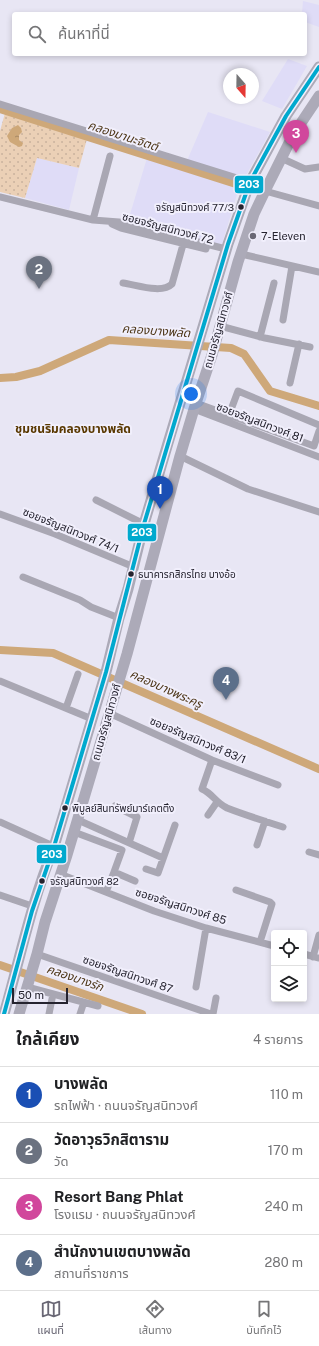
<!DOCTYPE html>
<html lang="th">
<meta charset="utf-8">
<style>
body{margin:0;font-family:"Public Sans","Noto Sans Thai",sans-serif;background:#f6f6f6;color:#202124}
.controls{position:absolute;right:12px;bottom:12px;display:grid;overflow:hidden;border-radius:4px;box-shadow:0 2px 6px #0003}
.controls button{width:36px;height:36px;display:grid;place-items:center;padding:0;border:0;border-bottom:1px solid #e0e0e0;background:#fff;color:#202124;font:20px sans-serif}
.compass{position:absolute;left:223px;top:68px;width:36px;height:36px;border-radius:50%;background:#fff;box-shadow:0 2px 6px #0003;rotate:160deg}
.scale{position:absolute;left:12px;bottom:10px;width:56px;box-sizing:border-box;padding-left:4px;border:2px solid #25232f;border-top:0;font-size:11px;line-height:14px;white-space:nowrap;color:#25232f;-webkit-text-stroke:3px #f1effc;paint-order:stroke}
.you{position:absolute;left:191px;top:394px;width:14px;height:14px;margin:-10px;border:3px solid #fff;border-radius:50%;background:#1a73e8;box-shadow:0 0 0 6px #1a73e833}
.badge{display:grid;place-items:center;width:26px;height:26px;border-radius:50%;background:#696774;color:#fff;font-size:13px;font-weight:700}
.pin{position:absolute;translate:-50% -33px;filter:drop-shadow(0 1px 2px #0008)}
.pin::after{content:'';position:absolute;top:21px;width:14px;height:12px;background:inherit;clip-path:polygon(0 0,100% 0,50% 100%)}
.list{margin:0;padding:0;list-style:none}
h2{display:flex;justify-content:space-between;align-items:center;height:52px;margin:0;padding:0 16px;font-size:17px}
h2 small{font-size:13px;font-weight:400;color:#757577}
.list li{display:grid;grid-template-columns:26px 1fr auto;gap:12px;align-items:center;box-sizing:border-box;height:56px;padding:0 16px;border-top:1px solid #e0e0e0}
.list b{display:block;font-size:15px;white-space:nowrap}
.list p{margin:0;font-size:13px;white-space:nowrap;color:#757577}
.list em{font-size:13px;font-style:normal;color:#757577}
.icon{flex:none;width:22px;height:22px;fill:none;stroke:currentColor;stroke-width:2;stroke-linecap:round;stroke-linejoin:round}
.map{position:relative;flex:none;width:319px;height:1014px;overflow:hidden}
.search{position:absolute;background:#fff;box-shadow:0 2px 6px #0003;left:12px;right:12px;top:12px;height:44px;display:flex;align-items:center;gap:10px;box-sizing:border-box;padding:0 14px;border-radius:4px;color:#757577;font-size:15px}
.sheet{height:276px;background:#fff}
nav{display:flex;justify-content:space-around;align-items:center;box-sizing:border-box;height:56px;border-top:1px solid #e0e0e0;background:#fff;font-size:11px;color:#757577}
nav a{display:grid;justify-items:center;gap:2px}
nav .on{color:#696774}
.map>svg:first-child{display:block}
.built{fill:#dfdcf7}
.grass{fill:url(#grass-dots)}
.water{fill:url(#water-ripples)}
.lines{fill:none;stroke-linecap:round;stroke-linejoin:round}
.canal{stroke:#cea879;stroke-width:8}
.street{stroke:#a9a7b3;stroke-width:7}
.primary{stroke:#acaab8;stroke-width:11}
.bus-1-casing{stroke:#f1effc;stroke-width:7}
.bus-1{stroke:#00a9ce;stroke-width:4}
.bus-dot{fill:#25232f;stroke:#f1effc;stroke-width:1.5}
.poi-dot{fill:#696774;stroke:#f1effc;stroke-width:1.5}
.labels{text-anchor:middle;stroke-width:4;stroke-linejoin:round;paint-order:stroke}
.bus-label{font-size:10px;fill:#25232f;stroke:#f1effc;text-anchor:start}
.street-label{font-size:11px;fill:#25232f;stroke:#f1effc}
.poi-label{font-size:11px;fill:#25232f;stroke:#f1effc;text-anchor:start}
.water-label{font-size:12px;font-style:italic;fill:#4c3516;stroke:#f1effc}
.neighbourhood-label{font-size:12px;font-weight:bold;fill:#593800;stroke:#f1effc}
.line-badge{stroke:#f1effc;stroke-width:1.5}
.badge-label{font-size:11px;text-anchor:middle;font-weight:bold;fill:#fff}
</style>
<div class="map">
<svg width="319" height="1014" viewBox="0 0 319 1014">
<defs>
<pattern id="grass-dots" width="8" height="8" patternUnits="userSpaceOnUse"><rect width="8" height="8" fill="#ebd0b6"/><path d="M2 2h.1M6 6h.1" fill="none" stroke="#c9b29d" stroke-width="1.8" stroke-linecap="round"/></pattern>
<pattern id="water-ripples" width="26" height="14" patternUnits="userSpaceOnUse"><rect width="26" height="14" fill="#cea879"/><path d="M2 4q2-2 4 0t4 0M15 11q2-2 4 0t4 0" fill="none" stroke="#a78864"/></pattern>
</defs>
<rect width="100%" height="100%" fill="#e8e6f4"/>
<!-- built -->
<path class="built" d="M 303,1 L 319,5 L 319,27 L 305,22 L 305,14 L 302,14 Z
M 288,59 L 307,66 L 282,109 L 262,101 Z
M 208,112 L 270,132 L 239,188 L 221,247 L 128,221 L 147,158 L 183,170 Z
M 37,158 L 79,168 L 69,210 L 25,198 Z"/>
<!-- grass -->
<path class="grass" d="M 5,113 L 87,139 L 79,168 L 37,158 L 25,198 L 0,192 L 0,131 Z"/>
<!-- water -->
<path class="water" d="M 18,125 L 21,128 L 22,132 L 19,135 L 19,140 L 23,143 L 22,146 L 19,147 L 10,142 L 7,136 L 12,128 Z"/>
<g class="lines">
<!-- canal -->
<path class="canal" d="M 0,109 L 239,185
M 0,378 L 16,377 L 40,371 L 109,340 L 231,348 L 244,354 L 270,391 L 319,406
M 0,650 L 53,653 L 319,769
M 0,965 L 142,1014"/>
<!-- street -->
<path class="street" d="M 0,104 L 250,182
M 281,158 L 305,169 L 319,167
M 265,191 L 319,206
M 0,197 L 93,220 L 119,222 L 226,249
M 93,220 L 110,156
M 112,224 L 121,228 L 206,249
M 241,254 L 319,272
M 123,283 C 137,285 162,294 172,284 L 184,241
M 283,320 L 292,266
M 220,326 L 265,338 L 310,347
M 260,337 L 274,283
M 290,383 L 299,344
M 196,403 L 314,446 L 319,431
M 194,409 L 319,457
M 229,415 L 238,391 L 319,425
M 180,456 L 248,489 L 319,512
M 96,500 L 144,524
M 0,514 L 55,534 L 134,567
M 23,577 L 80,600 L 91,607 L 119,618
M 0,681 L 92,719
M 66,708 L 78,674
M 109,713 L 212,760 L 278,785
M 212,760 L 202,789 C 213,794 215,802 227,808 C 245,815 264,821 283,827
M 115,806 L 137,817 L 129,843
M 208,815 L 217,802
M 78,820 L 163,858
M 0,822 L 53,846
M 74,832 L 122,850 L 114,872 L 106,892
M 257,845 L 265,821
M 309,852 L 319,855
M 146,869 L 158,873 L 175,825
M 114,872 L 135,881
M 60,874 L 154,911 L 206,928 L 274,946
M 236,890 L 270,902 L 272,904 L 260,942
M 0,895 L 32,906
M 37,954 L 211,1014
M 304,954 L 319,958
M 313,957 L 319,935
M 27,987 L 98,1006
M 196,987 L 206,928
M 49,1014 L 53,994
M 80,1014 L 84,1002
M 213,1014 L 216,998"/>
<!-- primary -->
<path class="primary" d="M 4,1014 C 20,959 31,903 53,850 L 106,672 L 119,618 L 128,589 L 144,524 L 168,443 L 228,244 L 250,182 L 286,116 L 319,67
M 19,1014 L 37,954 L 45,922 L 67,855 L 127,654 L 180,456 L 194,409 L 212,355 L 238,262 L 254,214 L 265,191 L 293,135 L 319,96"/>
<defs>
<path id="bus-1" d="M 4,1014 L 32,911 L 53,850 L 106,672 L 144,524 L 228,244 L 250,182 L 286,116 L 319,67"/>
</defs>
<!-- bus-1 casing -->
<use href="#bus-1" class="bus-1-casing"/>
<!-- bus-1 -->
<use href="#bus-1" class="bus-1"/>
</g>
<!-- markers -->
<g class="bus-dot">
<circle cx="241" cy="207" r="3.5"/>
<circle cx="131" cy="574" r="3.5"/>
<circle cx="65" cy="808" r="3.5"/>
<circle cx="42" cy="881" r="3.5"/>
</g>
<circle class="poi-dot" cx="253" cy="236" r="4"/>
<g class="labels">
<!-- bus labels -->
<g class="bus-label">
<text x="234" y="211" text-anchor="end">จรัญสนิทวงศ์ 77/3</text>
<text x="138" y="578">ธนาคารกสิกรไทย บางอ้อ</text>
<text x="72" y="812">พิบูลย์สินทรัพย์มาร์เกตติ้ง</text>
<text x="50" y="885">จรัญสนิทวงศ์ 82</text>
</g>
<!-- street labels -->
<g class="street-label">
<text transform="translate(168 228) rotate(15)" y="4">ซอยจรัญสนิทวงศ์ 72</text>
<text transform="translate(218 330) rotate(-74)" y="4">ถนนจรัญสนิทวงศ์</text>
<text transform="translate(260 422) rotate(21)" y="4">ซอยจรัญสนิทวงศ์ 81</text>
<text transform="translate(71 530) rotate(22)" y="4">ซอยจรัญสนิทวงศ์ 74/1</text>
<text transform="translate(106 722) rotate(-74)" y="4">ถนนจรัญสนิทวงศ์</text>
<text transform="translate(198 740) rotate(23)" y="4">ซอยจรัญสนิทวงศ์ 83/1</text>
<text transform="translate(181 906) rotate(18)" y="4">ซอยจรัญสนิทวงศ์ 85</text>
<text transform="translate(128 974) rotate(19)" y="4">ซอยจรัญสนิทวงศ์ 87</text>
</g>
<!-- poi labels -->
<g class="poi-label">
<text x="261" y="240">7-Eleven</text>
</g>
<!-- water labels -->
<g class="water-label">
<text transform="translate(123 136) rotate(18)" y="4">คลองมานะจิตต์</text>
<text transform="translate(156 331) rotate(4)" y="4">คลองบางพลัด</text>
<text transform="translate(166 689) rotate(24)" y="4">คลองบางพระครู</text>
<text transform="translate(75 978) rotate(19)" y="4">คลองบางรัก</text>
</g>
<!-- neighbourhood labels -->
<g class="neighbourhood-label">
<text x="73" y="433">ชุมชนริมคลองบางพลัด</text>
</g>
</g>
<g class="line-badge">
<rect x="234" y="175" width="30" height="19" rx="4" fill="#00a9ce"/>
<rect x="127" y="523" width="30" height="19" rx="4" fill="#00a9ce"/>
<rect x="36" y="844" width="31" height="20" rx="4" fill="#00a9ce"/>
</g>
<g class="badge-label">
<text x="249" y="188">203</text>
<text x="142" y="536">203</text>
<text x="52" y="858">203</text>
</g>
</svg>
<div class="controls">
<button><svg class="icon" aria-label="locate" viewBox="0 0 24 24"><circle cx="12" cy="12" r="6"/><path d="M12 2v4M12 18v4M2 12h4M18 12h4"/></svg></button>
<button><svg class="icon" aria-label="layers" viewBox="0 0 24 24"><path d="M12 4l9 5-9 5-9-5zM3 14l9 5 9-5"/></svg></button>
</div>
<svg class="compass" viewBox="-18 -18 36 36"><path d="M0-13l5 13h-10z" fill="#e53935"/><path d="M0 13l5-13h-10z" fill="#757577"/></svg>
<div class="scale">50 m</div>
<div class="you"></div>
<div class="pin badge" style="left:160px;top:509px;background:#1a4fb4">1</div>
<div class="pin badge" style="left:39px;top:289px;background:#6b7280">2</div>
<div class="pin badge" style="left:296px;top:153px;background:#d1479c">3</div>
<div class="pin badge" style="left:226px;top:700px;background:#5c6f8a">4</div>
<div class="search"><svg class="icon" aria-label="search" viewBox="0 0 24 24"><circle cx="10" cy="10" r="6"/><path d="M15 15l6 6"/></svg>ค้นหาที่นี่</div>
</div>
<section class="sheet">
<h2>ใกล้เคียง<small>4 รายการ</small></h2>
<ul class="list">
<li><span class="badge" style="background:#1a4fb4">1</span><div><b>บางพลัด</b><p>รถไฟฟ้า · ถนนจรัญสนิทวงศ์</p></div><em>110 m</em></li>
<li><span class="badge" style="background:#6b7280">2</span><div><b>วัดอาวุธวิกสิตาราม</b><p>วัด</p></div><em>170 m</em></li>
<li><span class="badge" style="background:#d1479c">3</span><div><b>Resort Bang Phlat</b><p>โรงแรม · ถนนจรัญสนิทวงศ์</p></div><em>240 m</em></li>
<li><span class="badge" style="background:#5c6f8a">4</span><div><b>สำนักงานเขตบางพลัด</b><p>สถานที่ราชการ</p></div><em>280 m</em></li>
</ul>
</section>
<nav>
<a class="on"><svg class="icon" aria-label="map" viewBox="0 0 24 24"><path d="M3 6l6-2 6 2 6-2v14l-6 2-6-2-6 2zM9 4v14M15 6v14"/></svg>แผนที่</a>
<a><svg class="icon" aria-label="directions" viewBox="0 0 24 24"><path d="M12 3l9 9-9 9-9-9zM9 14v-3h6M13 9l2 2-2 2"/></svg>เส้นทาง</a>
<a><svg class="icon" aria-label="saved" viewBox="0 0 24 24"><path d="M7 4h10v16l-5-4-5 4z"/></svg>บันทึกไว้</a>
</nav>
